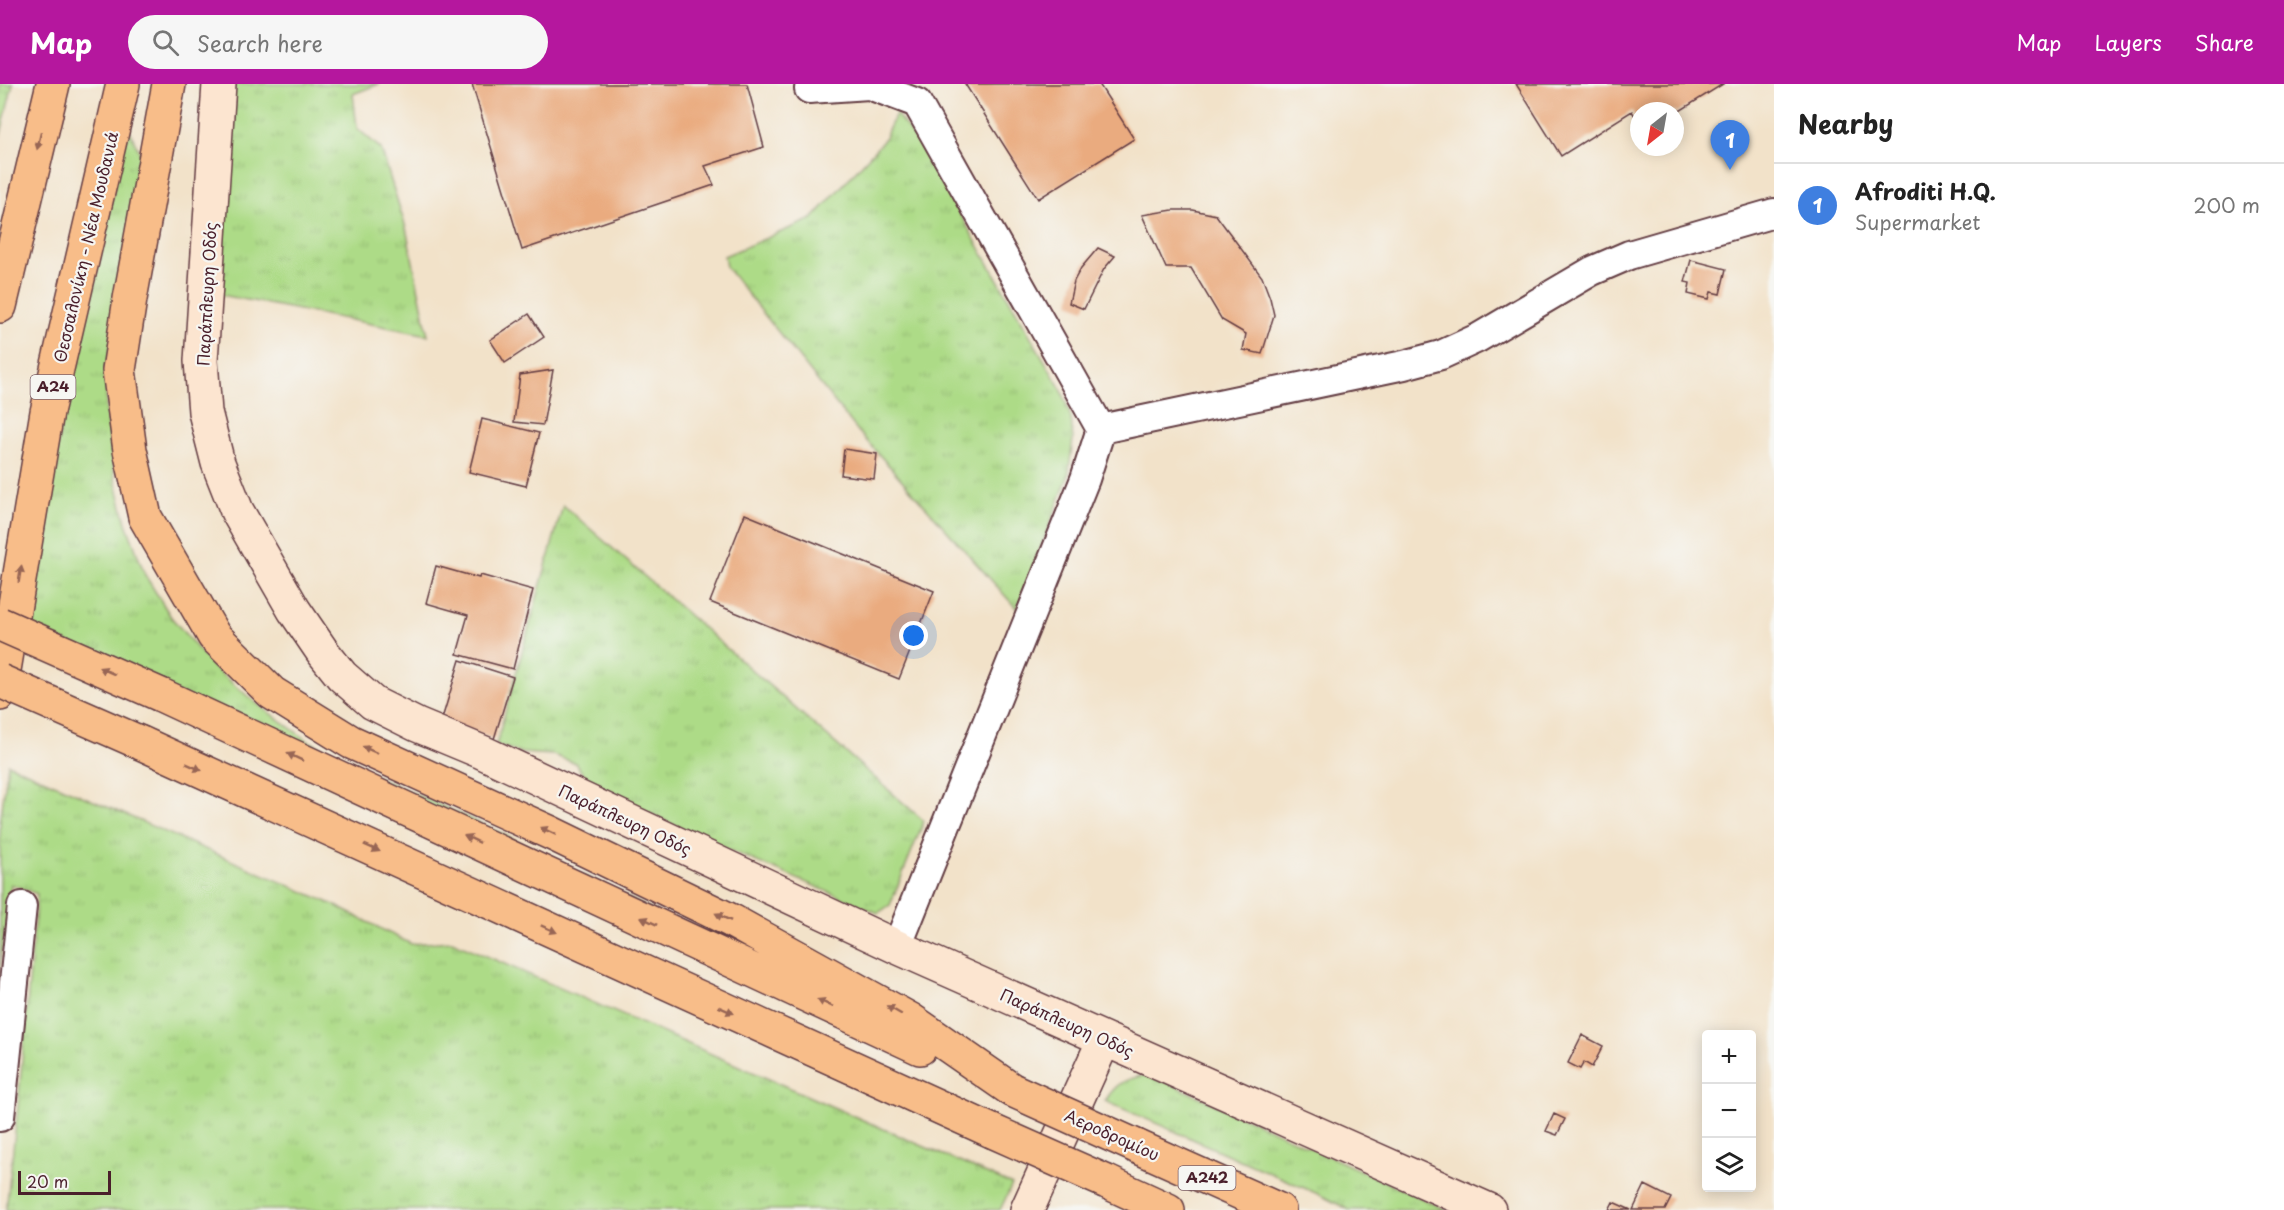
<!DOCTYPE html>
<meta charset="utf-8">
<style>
body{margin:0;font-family:"Playpen Sans",sans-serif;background:#f6f6f6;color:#222}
.controls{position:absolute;right:18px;bottom:18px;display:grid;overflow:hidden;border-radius:6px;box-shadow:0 3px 15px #0003}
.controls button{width:54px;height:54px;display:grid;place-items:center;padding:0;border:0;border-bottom:2px solid #e0e0e0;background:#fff;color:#222;font:30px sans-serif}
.compass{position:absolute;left:1630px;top:18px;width:54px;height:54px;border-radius:50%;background:#fff;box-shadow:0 3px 15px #0003;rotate:211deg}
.scale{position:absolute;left:18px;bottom:15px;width:93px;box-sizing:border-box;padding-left:6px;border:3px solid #4a1f2b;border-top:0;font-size:16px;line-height:21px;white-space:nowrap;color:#4a1f2b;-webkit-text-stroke:4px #f6f6f2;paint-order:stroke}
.you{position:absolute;left:914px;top:552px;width:21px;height:21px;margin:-15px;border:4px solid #fff;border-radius:50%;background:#1a73e8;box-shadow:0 0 0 9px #1a73e833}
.badge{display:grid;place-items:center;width:39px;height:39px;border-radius:50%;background:#b5179e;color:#fff;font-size:20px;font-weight:700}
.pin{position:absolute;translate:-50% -50px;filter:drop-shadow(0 2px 3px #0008)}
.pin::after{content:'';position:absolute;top:32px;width:21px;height:18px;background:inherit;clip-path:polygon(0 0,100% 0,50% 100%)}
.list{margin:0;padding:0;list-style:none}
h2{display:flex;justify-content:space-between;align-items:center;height:78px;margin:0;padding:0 24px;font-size:26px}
h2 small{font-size:20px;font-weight:400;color:#767676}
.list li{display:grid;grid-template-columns:39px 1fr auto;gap:18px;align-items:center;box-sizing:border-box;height:84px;padding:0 24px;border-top:2px solid #e0e0e0}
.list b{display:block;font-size:22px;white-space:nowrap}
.list p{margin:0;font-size:20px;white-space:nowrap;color:#767676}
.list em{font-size:20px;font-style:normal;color:#767676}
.icon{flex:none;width:33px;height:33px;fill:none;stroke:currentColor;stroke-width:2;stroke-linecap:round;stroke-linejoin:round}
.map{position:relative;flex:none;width:1774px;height:1126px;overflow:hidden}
header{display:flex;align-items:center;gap:36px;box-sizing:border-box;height:84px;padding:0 30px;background:#b5179e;color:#fff}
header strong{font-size:28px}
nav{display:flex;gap:33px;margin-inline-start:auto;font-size:21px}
.search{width:420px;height:54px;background:#f6f6f6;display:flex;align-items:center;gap:15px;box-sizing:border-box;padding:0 21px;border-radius:33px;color:#767676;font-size:22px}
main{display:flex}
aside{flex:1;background:#fff}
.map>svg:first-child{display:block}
.grass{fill:url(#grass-tufts);stroke:#7c7d59;stroke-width:1.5}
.building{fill:#eaab7f}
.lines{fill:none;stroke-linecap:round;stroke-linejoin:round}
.street-casing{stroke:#633c43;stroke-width:32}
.secondary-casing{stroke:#633c43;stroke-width:36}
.highway-casing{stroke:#633c43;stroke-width:36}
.street{stroke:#fff;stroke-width:28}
.secondary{stroke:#fce5d0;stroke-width:33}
.highway{stroke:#f8bd89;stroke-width:33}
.highway-bridge-casing{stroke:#633c43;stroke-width:36;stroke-linecap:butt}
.highway-bridge{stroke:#f8bd89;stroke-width:33}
.oneway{fill:#986655}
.labels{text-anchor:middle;stroke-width:4.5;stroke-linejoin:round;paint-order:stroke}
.shield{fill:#f6f6f2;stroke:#7e6067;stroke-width:1.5}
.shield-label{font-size:15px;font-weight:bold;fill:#4a1f2b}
.street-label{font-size:16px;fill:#4a1f2b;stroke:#f6f6f2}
</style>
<header>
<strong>Map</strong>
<div class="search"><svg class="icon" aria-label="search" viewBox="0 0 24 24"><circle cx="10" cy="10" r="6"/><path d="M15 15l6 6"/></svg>Search here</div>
<nav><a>Map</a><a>Layers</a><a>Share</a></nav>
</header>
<main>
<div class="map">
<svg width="1774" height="1126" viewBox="0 0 1774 1126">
<defs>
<pattern id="grass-tufts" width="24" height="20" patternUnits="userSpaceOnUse" patternTransform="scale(1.5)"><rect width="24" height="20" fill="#addb87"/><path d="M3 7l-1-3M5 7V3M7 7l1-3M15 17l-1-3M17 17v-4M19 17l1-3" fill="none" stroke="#96bc75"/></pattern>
</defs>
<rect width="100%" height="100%" fill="#f6f6f2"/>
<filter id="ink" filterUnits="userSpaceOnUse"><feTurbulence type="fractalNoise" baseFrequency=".0167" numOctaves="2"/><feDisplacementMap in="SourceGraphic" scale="12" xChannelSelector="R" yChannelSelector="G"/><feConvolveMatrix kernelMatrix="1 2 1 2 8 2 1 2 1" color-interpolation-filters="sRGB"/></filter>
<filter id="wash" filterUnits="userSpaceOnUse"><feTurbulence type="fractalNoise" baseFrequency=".008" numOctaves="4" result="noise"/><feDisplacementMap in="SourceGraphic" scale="24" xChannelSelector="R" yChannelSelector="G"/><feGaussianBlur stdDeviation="1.35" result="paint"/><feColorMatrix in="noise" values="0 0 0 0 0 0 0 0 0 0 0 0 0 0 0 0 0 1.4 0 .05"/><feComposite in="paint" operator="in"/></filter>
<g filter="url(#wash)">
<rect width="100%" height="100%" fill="#f2e2c9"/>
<!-- grass -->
<path class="grass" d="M 0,0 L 13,0 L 0,53 Z
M 230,0 L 379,0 L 353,10 L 357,44 L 381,65 L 406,144 L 428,251 L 216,210 Z
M 896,30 L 918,57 L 1062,307 L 1071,334 L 1073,355 L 1068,393 L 1017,525 L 858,347 L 726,183 L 724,172 L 812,135 L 883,57 Z
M 128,42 L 145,81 L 107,280 L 106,325 L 115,395 L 126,439 L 145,491 L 171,533 L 214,584 L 256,619 L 307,656 L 370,689 L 489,743 L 672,836 L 25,539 L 61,338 Z
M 563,421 L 924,737 L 890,821 L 878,829 L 703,755 L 600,706 L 589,698 L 575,679 L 553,671 L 522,669 L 496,661 Z
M 8,680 L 332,820 L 411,860 L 452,857 L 1012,1101 L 1000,1126 L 6,1126 L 18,1022 L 37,810 L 11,800 L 0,885 L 0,739 Z
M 1149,990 L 1447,1126 L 1349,1126 L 1318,1110 L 1105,1017 C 1117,997 1127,995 1149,990 Z"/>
<g id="blocks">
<!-- building -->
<path class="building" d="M 472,0 L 747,0 L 764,63 L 705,82 L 714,101 L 522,166 Z
M 965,0 L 1099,0 L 1134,55 L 1038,115 Z
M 1516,0 L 1723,0 L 1675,30 L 1675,27 L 1639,27 L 1639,39 L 1632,27 L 1561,72 Z
M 1173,126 L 1193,126 L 1216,131 L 1262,193 L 1270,214 L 1274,231 L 1262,270 L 1243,266 L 1246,250 L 1222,236 L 1191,184 L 1166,184 L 1142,131 Z
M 1098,164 L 1115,172 L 1104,185 L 1084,225 L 1069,219 L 1074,197 L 1081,184 Z
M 1691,176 L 1726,185 L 1720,210 L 1711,208 L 1709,215 L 1688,210 L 1690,199 L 1685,198 Z
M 529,230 L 544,253 L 505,279 L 490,256 Z
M 553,286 L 543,341 L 514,338 L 520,291 Z
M 482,335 L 539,349 L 526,402 L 469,388 Z
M 844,365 L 877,370 L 874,395 L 841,391 Z
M 745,430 L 934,507 L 899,595 L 710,518 Z
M 436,482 L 479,494 L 480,491 L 533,506 L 513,585 L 457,570 L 468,531 L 426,519 Z
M 460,576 L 513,593 L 494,655 L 441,638 Z
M 1582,951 L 1603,962 L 1592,983 L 1584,978 L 1580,985 L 1568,979 Z
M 1554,1030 L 1565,1035 L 1557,1051 L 1546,1047 Z
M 1645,1101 L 1671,1114 L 1665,1126 L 1633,1126 Z
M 1613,1118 L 1631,1126 L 1609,1126 Z"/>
</g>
</g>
<g filter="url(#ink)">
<use href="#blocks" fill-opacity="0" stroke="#633c43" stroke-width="1.5"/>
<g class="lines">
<defs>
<path id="street" d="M 809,5 L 869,1 L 917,19 L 1101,345 L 1085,395 L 897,863
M 1101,345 L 1404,281 L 1441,271 L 1478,254 L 1592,187 L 1629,171 L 1774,129
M 0,1033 L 22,822"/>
<path id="secondary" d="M 219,0 L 201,277 L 205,328 L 218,379 L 237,427 L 294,526 L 322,567 L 342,592 L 373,619 L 417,641 L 482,668 L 897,863 L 1489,1126
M 1027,1126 L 1104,956"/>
<path id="highway" d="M 169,0 L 130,215 L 119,286 L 130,366 L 145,433 L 214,552 L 272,609 L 351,658 L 551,749 L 732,837 L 911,936 L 1012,1006
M 0,222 L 53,0
M 0,610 L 47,328 L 123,0
M 161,611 L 920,964
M 141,659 L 992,1047
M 1136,1062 L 1279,1126
M 1107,1098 L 1168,1126"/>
</defs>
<!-- street casing -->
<use href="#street" class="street-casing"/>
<!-- secondary casing -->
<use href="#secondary" class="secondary-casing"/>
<!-- highway casing -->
<use href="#highway" class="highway-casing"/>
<!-- street -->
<use href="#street" class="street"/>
<!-- secondary -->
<use href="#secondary" class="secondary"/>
<!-- highway -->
<use href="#highway" class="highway"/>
<defs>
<path id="highway-bridge" d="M 0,540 L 161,611
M 0,597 L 141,659
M 1012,1006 L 1136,1062
M 992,1047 L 1107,1098"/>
</defs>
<!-- highway-bridge casing -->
<use href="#highway-bridge" class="highway-bridge-casing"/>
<!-- highway-bridge -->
<use href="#highway-bridge" class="highway-bridge"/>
</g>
<!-- one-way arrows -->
<defs><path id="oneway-solid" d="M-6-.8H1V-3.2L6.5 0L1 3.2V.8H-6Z" transform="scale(1.5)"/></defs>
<g class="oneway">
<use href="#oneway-solid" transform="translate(39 57) rotate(103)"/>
<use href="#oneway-solid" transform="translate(20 490) rotate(-81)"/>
<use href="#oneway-solid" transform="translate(107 587) rotate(-156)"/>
<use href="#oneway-solid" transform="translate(370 666) rotate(-156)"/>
<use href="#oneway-solid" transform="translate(295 673) rotate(-155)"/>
<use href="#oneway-solid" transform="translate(194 683) rotate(24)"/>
<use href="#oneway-solid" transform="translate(548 747) rotate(-155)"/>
<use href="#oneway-solid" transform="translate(472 755) rotate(-155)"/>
<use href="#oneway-solid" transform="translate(372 764) rotate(24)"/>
<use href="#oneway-solid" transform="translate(723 833) rotate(-154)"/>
<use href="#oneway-solid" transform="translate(649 837) rotate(-155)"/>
<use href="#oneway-solid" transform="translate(549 845) rotate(24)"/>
<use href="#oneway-solid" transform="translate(825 919) rotate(-155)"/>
<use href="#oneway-solid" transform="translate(726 926) rotate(24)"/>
<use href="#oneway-solid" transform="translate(894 926) rotate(-150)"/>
</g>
</g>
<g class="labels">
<!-- shield labels -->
<g class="shield">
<rect x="30.5" y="291" width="45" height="24" rx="4.5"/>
<rect x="1178.5" y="1082" width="57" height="24" rx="4.5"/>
</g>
<g class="shield-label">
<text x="53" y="308">Α24</text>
<text x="1207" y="1099">Α242</text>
</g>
<!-- street labels -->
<g class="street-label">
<text transform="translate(86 163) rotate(-77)" y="6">Θεσσαλονίκη - Νέα Μουδανιά</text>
<text transform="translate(207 210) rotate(-87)" y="6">Παράπλευρη Οδός</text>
<text transform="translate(625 736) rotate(25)" y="6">Παράπλευρη Οδός</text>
<text transform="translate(1067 939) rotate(24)" y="6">Παράπλευρη Οδός</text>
<text transform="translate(1112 1051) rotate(24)" y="6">Αεροδρομίου</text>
</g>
</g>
</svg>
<div class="controls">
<button>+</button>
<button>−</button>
<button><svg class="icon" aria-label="layers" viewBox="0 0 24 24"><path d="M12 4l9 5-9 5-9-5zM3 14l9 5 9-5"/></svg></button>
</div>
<svg class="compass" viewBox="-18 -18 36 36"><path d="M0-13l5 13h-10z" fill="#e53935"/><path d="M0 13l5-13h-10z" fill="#767676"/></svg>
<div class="scale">20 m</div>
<div class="you"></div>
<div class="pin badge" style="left:1730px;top:86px;background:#3f7fe0">1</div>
</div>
<aside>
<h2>Nearby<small></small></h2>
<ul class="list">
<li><span class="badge" style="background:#3f7fe0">1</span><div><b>Afroditi H.Q.</b><p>Supermarket</p></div><em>200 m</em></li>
</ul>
</aside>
</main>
